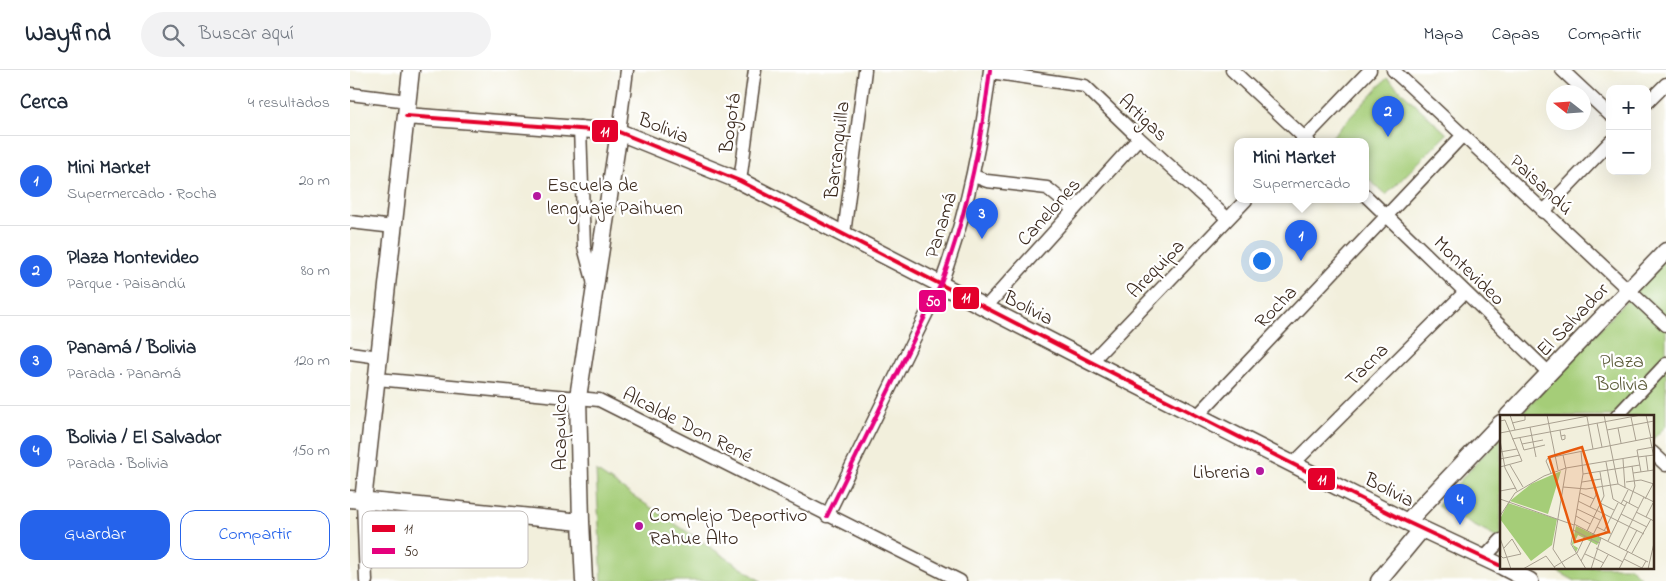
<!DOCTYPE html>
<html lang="es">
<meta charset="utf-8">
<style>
body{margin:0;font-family:"Indie Flower",sans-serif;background:#f2f2f3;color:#1f2937}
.controls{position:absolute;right:15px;top:15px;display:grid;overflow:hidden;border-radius:10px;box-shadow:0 5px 20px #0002}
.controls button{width:45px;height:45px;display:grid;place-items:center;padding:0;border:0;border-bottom:1px solid #e0e1e3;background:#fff;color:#1f2937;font:25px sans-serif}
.compass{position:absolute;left:1196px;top:15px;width:45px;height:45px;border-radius:50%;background:#fff;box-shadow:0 5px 20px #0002;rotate:287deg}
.you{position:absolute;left:911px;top:190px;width:18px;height:18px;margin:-12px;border:4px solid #fff;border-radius:50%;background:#1a73e8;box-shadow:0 0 0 8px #1a73e833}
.badge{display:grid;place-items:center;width:32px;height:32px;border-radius:50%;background:#2563eb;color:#fff;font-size:16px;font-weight:700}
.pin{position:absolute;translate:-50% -41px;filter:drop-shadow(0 1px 2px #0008)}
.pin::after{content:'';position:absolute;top:26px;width:18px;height:15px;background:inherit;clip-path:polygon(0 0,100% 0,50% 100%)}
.popup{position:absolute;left:884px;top:68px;width:135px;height:65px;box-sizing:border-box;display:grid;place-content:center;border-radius:10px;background:#fff;filter:drop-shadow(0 1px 4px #0005);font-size:16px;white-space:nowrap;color:#747a83}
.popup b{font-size:19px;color:#1f2937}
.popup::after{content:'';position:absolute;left:50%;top:100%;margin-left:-10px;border:10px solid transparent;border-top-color:#fff}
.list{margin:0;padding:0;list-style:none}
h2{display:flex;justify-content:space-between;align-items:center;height:65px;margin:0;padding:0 20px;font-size:21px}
h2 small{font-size:16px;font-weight:400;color:#747a83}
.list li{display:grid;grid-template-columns:32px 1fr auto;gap:15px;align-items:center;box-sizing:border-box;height:90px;padding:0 20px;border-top:1px solid #e0e1e3}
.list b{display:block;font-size:19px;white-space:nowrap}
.list p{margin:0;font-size:16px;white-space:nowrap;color:#747a83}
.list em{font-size:16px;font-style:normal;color:#747a83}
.actions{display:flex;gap:10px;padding:15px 20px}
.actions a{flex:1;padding:11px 0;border:1px solid #2563eb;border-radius:15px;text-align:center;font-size:18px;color:#2563eb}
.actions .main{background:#2563eb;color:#fff}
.icon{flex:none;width:28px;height:28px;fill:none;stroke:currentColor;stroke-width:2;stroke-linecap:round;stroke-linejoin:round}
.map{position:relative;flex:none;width:1316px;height:511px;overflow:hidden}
header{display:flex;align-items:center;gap:30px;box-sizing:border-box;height:70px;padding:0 25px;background:#fff;border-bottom:1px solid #e0e1e3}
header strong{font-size:24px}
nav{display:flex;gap:28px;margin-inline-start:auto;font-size:18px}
.search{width:350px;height:45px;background:#f2f2f3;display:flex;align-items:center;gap:12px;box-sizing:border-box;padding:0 18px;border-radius:28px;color:#747a83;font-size:19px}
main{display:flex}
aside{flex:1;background:#fff}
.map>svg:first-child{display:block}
.green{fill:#a5cd78;stroke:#707c4b}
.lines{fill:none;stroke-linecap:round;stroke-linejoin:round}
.minor-casing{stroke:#56483a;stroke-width:15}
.tertiary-casing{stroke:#56483a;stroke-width:19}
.minor{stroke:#fff;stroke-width:12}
.tertiary{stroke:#fff;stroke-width:16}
.bus-1-casing{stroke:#fff;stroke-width:8}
.bus-2-casing{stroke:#fff;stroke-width:8}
.bus-1{stroke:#e4002b;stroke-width:4}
.bus-2{stroke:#e5007d;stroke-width:4}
.poi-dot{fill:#b5179e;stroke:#fff;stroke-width:2}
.labels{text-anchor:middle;stroke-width:4.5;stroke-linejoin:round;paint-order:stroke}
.street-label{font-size:20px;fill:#3b2a1e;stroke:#fff}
.poi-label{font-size:20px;fill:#3b2a1e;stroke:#fff;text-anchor:start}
.park-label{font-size:20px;fill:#5b5b39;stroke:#fff}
.inset-road{fill:none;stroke:#a9a090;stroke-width:1}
.view{fill:#e8590c;fill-opacity:0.15;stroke:#e8590c;stroke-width:2.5}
.inset-edge{fill:none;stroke:#3b2a1e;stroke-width:2.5}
.key{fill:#fff;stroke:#c4bfbc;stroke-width:1}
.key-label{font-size:14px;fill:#3b2a1e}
.line-badge{stroke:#fff;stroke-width:2}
.badge-label{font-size:14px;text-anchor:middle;font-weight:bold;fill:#fff}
</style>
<header>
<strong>Wayfind</strong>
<div class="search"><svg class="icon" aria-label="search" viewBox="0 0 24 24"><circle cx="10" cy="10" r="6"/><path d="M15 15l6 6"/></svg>Buscar aquí</div>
<nav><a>Mapa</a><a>Capas</a><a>Compartir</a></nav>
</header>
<main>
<aside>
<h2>Cerca<small>4 resultados</small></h2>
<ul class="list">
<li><span class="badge">1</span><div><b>Mini Market</b><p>Supermercado · Rocha</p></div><em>20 m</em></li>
<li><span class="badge">2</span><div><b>Plaza Montevideo</b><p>Parque · Paisandú</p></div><em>80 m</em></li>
<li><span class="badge">3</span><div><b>Panamá / Bolivia</b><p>Parada · Panamá</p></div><em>120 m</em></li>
<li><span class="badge">4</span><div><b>Bolivia / El Salvador</b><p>Parada · Bolivia</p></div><em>150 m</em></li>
</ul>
<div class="actions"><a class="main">Guardar</a><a>Compartir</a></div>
</aside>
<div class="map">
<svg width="1316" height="511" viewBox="0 0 1316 511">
<rect width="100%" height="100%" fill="#fff"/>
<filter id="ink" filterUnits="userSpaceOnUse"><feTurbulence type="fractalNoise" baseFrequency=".02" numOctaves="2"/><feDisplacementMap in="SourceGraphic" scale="10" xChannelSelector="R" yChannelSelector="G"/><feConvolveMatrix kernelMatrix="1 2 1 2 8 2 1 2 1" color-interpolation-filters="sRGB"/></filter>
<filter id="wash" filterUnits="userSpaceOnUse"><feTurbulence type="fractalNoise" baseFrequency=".0096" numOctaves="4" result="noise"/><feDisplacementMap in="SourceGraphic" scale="20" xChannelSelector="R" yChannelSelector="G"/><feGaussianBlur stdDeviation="1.12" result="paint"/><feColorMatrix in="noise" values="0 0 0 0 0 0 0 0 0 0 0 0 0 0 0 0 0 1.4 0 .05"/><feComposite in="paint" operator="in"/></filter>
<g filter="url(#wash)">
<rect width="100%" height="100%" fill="#f2efdc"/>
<!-- green -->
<path class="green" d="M 1037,8 L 1097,64 L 1036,125 L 1015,106 L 1015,72 L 977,72 Z
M 1316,188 L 1316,356 L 1302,370 L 1302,346 L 1169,346 Z
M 1151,366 L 1151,470 L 1087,436 Z
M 246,401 L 411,511 L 252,511 Z
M 1200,497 L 1280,497 L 1294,511 L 1225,511 Z"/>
</g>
<g filter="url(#ink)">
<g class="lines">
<defs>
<path id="minor" d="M 882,0 L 959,72
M 1043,0 L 1316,255
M 1212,0 L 1260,45
M 640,2 L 735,16 L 789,68 L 878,149
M 0,24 L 58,31
M 1297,33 L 1316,14
M 230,57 L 234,177 L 244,214
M 269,62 L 277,0
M 951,72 L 1020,0
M 624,106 L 637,111 L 697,118 L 724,140
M 390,111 L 405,0
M 1015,125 L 1199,303
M 1193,142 L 1260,72
M 0,152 L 44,157
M 494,164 L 515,0
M 635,238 L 789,68
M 0,283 L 29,287
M 741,292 L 896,130
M 27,309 L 249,330 L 610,511
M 848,345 L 1113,65
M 1267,346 L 1316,294
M 1302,382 L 1316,395
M 944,393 L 1115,222
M 13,431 L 16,511
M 477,446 L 590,216 C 617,145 631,75 640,0
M 1134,488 L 1151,470"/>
<path id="tertiary" d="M 56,46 L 269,62 L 390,111 L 741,292 L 1057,452 L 1151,496
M 1158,346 L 1316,181
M 0,429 L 231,452
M 13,431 L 61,0
M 1057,452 L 1151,353
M 1153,497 L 1180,511
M 234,511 L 231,452 L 228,327 L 269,62
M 1029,511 L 1072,459"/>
</defs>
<!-- minor casing -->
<use href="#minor" class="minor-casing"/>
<!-- tertiary casing -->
<use href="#tertiary" class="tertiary-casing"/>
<!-- minor -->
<use href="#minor" class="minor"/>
<!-- tertiary -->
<use href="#tertiary" class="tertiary"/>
<defs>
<path id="bus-1" d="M 56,46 L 269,62 L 390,111 L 741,292 L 1057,452 L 1151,496"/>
<path id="bus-2" d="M 477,446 L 590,216 C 617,145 631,75 640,0"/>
</defs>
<!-- bus-1 casing -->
<use href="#bus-1" class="bus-1-casing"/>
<!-- bus-2 casing -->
<use href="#bus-2" class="bus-2-casing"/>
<!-- bus-1 -->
<use href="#bus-1" class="bus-1"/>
<!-- bus-2 -->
<use href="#bus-2" class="bus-2"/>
</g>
</g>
<!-- markers -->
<g class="poi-dot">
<circle cx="187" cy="126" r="5"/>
<circle cx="910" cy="401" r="5"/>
<circle cx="289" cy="456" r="5"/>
</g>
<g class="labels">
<!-- street labels -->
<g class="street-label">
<text transform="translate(794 47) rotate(43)" y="7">Artigas</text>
<text transform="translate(379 53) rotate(-82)" y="7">Bogotá</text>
<text transform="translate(314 57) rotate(22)" y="7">Bolivia</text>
<text transform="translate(486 80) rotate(-83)" y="7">Barranquilla</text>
<text transform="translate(1192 114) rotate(43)" y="7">Paisandú</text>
<text transform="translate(698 141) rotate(-48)" y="7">Canelones</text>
<text transform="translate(590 155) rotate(-73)" y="7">Panamá</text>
<text transform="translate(805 198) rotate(-46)" y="7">Arequipa</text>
<text transform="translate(1120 200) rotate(44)" y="7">Montevideo</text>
<text transform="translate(925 236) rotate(-46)" y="7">Rocha</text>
<text transform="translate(679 237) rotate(27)" y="7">Bolivia</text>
<text transform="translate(1222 249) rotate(-46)" y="7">El Salvador</text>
<text transform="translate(1016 294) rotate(-45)" y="7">Tacna</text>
<text transform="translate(338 354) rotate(27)" y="7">Alcalde Don René</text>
<text transform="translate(209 362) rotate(-90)" y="7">Acapulco</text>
<text transform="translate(1040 419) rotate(27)" y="7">Bolivia</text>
</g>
<!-- poi labels -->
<g class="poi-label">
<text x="197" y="121">Escuela de<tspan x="197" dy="23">lenguaje Paihuen</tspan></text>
<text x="900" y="408" text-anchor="end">Libreria</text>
<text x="299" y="451">Complejo Deportivo<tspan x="299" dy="23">Rahue Alto</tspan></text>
</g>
<!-- park labels -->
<g class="park-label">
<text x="1272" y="297">Plaza<tspan x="1272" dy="23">Bolivia</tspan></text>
</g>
</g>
<!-- overview -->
<g transform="translate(1150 345)">
<rect width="154" height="154" fill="#f2efdc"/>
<path d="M 61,56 L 48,99 L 10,86 L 31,69 ZM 8,88 L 57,104 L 52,130 L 31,146 L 0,104 ZM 76,111 L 101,123 L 97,130 L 78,120 L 73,130 L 78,133 L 76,137 L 72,129 Z" fill="#a5cd78"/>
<path class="inset-road" d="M 10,0 L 15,15M 47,0 L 58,55M 104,0 L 118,69M 146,0 L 151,23M 87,2 L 93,34M 131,2 L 136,26M 0,6 L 5,5 L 22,46 L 0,52M 12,8 L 25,5 L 25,0M 97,8 L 102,32M 30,12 L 36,42M 118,13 L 121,28M 60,15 L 61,21 L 62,25 L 65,24 L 65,20 L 61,21M 107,15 L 154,6M 0,18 L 93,0M 20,23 L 22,29 L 43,25M 150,23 L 154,43M 12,24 L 141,0M 0,25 L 5,53 L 17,76M 22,29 L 24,35 L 45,30M 81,36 L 83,59 L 71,129 L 86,154M 0,37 L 17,34M 63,40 L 66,54 L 53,134 L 66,154M 146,41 L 148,56M 138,42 L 154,40M 0,44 L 20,40M 123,44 L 125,73M 106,47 L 113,84 L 125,91M 10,50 L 23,72M 141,57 L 137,35 L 154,32M 51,58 L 46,46 L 48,43 L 154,22M 133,58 L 154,55M 83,59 L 140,50M 82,67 L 101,64M 126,67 L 141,65 L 154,69M 118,69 L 154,87M 63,72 L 86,74 L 118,69M 0,76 L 16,73M 80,78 L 94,84M 0,84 L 74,110M 145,84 L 153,69M 123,85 L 138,93M 78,86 L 144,119M 100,88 L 114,95M 129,88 L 135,71 L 132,51M 121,89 L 128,75M 90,92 L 96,80 L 95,73M 77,94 L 100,105M 136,97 L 154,106M 121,99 L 147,112M 0,101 L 15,78 L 44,61 L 66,53 L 138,41M 76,101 L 90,109M 146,102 L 153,88M 74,109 L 148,147M 97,112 L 111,119M 73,115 L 99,128M 87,116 L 104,81 L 100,57M 104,116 L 118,88M 0,123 L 11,154M 91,124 L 104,98M 108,126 L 127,87M 119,132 L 144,82M 96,133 L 123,147M 126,136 L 137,115M 132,138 L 151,104M 85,139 L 104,148M 0,140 L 3,143 L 21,139 L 12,124 L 4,133M 124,144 L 142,153 L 146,146M 81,146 L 92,124M 54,152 L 77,138 L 85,121M 23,154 L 46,141 L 55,153M 91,154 L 101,123M 100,154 L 108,140M 119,154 L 128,136M 148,154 L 154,128"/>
<path class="view" d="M 82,32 L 109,117 L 75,127 L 49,42 Z"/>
<rect width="154" height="154" class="inset-edge"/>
</g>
<!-- legend -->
<rect x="12" y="441" width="166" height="57" rx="8" class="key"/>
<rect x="22" y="455" width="23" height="7" fill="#e4002b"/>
<rect x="22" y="478" width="23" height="6" fill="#e5007d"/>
<g class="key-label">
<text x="54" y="463">11</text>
<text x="54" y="486">50</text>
</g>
<g class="line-badge">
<rect x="241" y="49" width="28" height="24" rx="5" fill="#e4002b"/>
<rect x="602" y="216" width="28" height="24" rx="5" fill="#e4002b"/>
<rect x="568" y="219" width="29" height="24" rx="5" fill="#e5007d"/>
<rect x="957" y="397" width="29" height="24" rx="5" fill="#e4002b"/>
</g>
<g class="badge-label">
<text x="255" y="66">11</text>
<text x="616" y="232">11</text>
<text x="583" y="236">50</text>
<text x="972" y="414">11</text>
</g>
</svg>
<div class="controls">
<button>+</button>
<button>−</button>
</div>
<svg class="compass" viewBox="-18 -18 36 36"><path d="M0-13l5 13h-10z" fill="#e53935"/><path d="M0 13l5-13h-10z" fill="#747a83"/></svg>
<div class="you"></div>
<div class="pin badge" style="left:951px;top:191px">1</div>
<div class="popup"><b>Mini Market</b>Supermercado</div>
<div class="pin badge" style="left:1038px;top:67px">2</div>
<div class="pin badge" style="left:632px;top:169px">3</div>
<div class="pin badge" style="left:1110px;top:455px">4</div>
</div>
</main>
